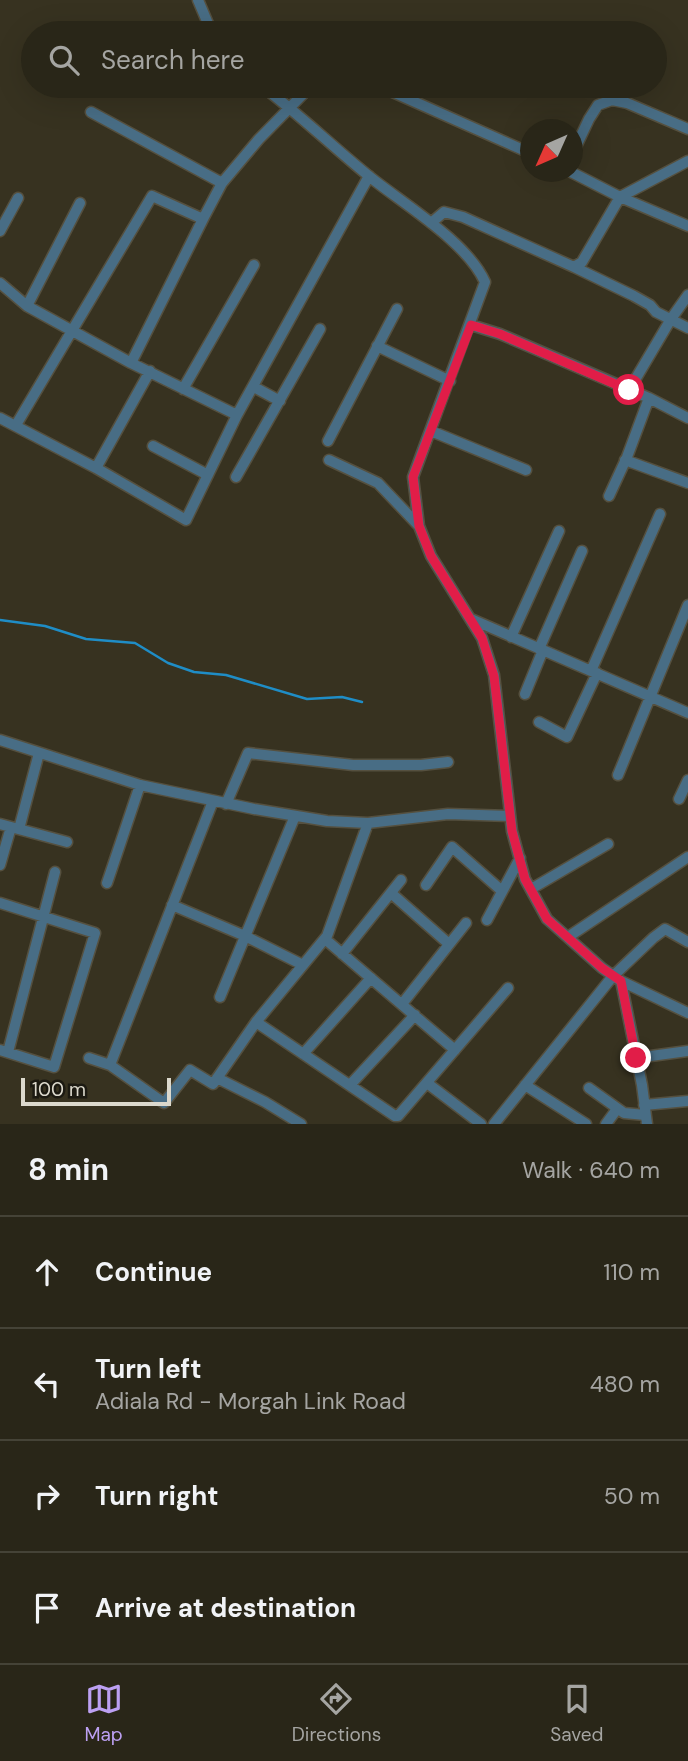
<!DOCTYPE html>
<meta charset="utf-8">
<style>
body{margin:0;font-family:"DM Sans",sans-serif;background:#353225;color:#f1f3f6}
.compass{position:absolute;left:520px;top:119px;width:63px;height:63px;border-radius:50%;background:#292618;box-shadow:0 7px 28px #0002;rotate:225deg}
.scale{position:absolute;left:21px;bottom:18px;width:150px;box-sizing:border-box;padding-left:7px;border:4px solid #dcd9cd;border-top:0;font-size:19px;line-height:24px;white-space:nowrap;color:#dcd9cd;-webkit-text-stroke:5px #1c1a12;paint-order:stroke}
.stop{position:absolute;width:21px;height:21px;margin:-16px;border:5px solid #e11d48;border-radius:50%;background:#fff}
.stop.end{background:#e11d48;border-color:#fff;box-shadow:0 2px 7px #0008}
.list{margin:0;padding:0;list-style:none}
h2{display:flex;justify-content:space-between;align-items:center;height:91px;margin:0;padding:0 28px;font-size:30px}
h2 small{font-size:23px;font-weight:400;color:#a5a5a2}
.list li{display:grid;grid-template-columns:46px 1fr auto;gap:21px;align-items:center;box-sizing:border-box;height:112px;padding:0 28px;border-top:2px solid #454337}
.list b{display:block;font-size:26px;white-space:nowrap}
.list p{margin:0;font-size:23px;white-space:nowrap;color:#a5a5a2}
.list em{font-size:23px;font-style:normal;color:#a5a5a2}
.icon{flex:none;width:38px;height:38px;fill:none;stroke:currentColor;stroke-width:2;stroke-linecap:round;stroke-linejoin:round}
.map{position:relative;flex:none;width:688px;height:1124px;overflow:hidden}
.search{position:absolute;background:#292618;box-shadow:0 7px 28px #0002;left:21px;right:21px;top:21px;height:77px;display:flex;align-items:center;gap:18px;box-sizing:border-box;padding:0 24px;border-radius:38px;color:#a5a5a2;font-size:26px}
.sheet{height:539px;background:#292618}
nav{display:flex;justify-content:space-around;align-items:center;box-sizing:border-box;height:98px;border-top:2px solid #454337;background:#292618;font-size:19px;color:#a5a5a2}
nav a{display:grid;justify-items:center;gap:4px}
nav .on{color:#bca0f2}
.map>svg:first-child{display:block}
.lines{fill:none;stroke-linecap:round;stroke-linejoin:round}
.stream{stroke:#1f8dc6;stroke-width:2.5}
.street-casing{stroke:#55503f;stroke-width:13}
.street{stroke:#486d85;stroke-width:10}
.route{stroke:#e11d48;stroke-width:9}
</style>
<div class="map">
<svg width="688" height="1124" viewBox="0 0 688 1124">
<rect width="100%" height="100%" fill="#373220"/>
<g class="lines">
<!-- stream -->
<path class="stream" d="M 0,620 L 45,626 L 86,639 L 135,643 L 168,663 L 194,672 L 226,675 L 307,699 L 342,697 L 362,702"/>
<defs>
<path id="street" d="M 198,0 L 212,33
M 262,86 C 300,115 333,147 370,177 C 405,205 467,242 485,282 L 413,477 L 419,526 L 431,556 L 482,638 L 494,675 L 512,831 L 525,879 L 547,919 L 602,968 L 621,981 L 688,1013
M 379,86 L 530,153
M 91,112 L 222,183 L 203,219
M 572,155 L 589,119 L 598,105 L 612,100 L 627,103 L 688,129
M 571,172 L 620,197 L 688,226
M 222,183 L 259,139 L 311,86
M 431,223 L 444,212 L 463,217 L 574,267 L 582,262 L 620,197 L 688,161
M 0,231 L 18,198
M 574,267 L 634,296 L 650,305 L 656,312 L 688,328
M 0,283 L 27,306 L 131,363 L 237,415
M 27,306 L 80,203
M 471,325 L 500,334 L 649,398 L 688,418
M 377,346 L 450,381
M 254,387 L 280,401
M 183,389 L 254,265
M 629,390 L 671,319 L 688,295
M 0,418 L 96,468 L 186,520 L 237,415 L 369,176
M 16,425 L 152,196 L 203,219 L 131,363
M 431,431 L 526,470
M 328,441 L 397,309
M 153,446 L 208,475
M 329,460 L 378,483 L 419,526
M 625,460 L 688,483
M 96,468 L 150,371
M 236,477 L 320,329
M 609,496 L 627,457 L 649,398
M 471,619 L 688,713
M 511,637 L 559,531
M 539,649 L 582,551
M 591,671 L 660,514
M 525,694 L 543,650
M 539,722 L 567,737 L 597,673
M 0,740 L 140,785 L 254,809 L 327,821 L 368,823 L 448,814 L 510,816
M 618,775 L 688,605
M 679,799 L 688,780
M 226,804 L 248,753 L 353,765 L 421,765 L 448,762
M 0,824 L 67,842
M 19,829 L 39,753
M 0,865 L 11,827
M 107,883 L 140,785
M 426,885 L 452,847 L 502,891
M 531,889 L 608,844
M 391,893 L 449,944
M 0,903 L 95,933 L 54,1067 L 0,1050
M 172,905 L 245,936 L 303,965
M 487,920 L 520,858
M 568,937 L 688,857
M 325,939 L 455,1050
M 342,954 L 401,880
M 621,981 L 642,1085 L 647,1124
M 220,997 L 295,816
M 402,1004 L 466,923
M 256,1022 L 395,1116 L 398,1116 L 508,988
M 8,1052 L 55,872
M 303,1054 L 371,978
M 89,1058 L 110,1065 L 164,1103 L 190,1070 L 213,1084 L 256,1022 L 327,936 L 368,823
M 636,1058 L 688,1051
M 110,1065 L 213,801
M 217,1078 L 265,1102 L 301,1124
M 427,1083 L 481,1124
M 350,1085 L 415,1015
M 525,1085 L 586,1124
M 589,1088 L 624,1113 L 645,1115
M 644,1105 L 688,1101
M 494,1124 L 613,976 L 653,938 L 665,929 L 688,942
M 606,1124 L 617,1109"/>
</defs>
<!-- street casing -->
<use href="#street" class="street-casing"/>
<!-- street -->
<use href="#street" class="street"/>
</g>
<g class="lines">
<!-- route -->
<path class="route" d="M 629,390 L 500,334 L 471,325 L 413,477 L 419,526 L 431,556 L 482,638 L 494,676 L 512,831 L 525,879 L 547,919 L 602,968 L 621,981 L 636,1058"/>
</g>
</svg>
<svg class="compass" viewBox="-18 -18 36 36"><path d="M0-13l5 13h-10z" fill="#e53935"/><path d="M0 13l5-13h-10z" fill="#a5a5a2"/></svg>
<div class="scale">100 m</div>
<div class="stop" style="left:629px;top:390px"></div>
<div class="stop end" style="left:636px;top:1058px"></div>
<div class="search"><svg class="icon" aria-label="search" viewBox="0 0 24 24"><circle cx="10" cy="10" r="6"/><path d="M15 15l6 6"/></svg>Search here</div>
</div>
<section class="sheet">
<h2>8 min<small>Walk · 640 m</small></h2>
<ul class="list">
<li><svg class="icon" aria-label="ahead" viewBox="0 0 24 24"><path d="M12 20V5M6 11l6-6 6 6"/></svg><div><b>Continue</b></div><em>110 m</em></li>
<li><svg class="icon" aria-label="left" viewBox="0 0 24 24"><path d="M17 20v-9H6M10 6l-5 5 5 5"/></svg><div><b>Turn left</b><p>Adiala Rd - Morgah Link Road</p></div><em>480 m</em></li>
<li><svg class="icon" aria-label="right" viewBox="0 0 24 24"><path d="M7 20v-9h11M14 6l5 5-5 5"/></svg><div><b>Turn right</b></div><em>50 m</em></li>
<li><svg class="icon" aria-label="arrive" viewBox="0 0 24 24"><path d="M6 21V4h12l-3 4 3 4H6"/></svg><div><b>Arrive at destination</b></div></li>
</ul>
</section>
<nav>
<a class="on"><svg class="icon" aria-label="map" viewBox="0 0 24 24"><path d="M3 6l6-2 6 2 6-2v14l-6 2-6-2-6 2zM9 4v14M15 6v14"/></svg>Map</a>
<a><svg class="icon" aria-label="directions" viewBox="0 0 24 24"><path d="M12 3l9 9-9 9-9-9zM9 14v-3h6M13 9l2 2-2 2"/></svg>Directions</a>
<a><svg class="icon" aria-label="saved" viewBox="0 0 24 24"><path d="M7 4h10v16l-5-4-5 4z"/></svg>Saved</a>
</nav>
